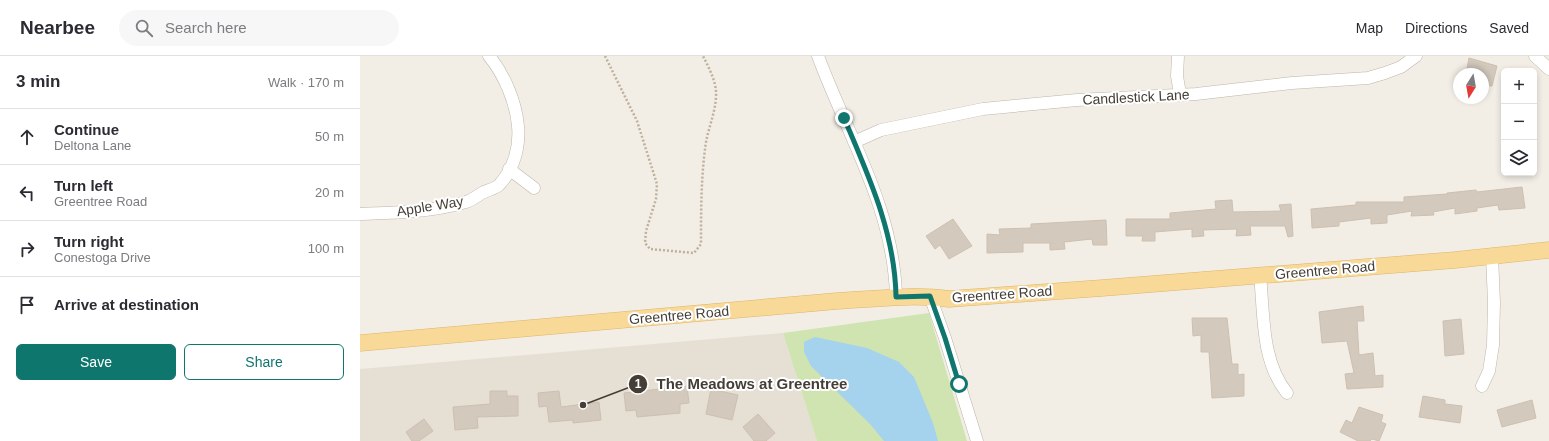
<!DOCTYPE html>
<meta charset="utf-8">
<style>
body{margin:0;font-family:Arial,sans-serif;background:#f7f7f7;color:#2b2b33}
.controls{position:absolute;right:12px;top:12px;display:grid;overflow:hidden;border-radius:6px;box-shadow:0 2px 6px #0003}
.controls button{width:36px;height:36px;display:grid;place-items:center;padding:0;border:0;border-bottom:1px solid #e1e1e2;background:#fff;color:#2b2b33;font:20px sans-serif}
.compass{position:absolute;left:1093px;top:12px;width:36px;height:36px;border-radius:50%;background:#fff;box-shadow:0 2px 6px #0003;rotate:191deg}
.stop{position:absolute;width:12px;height:12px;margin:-9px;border:3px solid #0f766e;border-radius:50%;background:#fff}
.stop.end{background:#0f766e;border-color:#fff;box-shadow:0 1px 4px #0008}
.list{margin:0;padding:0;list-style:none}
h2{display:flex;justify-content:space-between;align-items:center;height:52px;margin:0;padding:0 16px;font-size:17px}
h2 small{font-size:13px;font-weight:400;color:#7c7c81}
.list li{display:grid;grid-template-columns:26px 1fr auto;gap:12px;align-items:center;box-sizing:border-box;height:56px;padding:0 16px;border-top:1px solid #e1e1e2}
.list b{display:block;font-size:15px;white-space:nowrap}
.list p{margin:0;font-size:13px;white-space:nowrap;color:#7c7c81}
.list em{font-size:13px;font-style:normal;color:#7c7c81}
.actions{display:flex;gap:8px;padding:12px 16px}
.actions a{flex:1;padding:9px 0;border:1px solid #0f766e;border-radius:6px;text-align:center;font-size:14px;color:#0f766e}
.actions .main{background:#0f766e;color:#fff}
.icon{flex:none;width:22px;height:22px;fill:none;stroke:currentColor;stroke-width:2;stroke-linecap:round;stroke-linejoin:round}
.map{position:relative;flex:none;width:1189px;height:385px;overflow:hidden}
header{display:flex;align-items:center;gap:24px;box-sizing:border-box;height:56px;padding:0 20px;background:#fff;border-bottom:1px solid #e1e1e2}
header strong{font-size:19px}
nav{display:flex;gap:22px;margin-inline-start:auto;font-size:14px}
.search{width:280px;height:36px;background:#f7f7f7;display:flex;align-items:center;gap:10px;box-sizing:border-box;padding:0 14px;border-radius:22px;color:#7c7c81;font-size:15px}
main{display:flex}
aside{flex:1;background:#fff}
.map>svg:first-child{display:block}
.residential{fill:#e6dfd4}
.green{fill:#cfe4b0}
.water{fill:#a5d2ec}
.building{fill:#d3c9bc;stroke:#cdc0b0}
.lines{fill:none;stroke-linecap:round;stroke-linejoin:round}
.minor-casing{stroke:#bdb5a9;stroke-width:13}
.major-casing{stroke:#ddb569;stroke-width:17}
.path{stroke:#beb09b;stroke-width:2.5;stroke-dasharray:2 2;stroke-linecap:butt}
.minor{stroke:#fff;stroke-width:12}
.major{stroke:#f9d998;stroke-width:16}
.route{stroke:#0f766e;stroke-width:5}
.labels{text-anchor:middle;stroke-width:4;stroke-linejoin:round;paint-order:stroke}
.street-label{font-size:14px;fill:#443e36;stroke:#fff}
.leader{fill:none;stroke:#443e36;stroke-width:1.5}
.callout-dot{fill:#443e36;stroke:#fff;stroke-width:1.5}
.mark-label{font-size:12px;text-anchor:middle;font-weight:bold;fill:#fff}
.callout-label{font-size:15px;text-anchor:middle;font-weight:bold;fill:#443e36;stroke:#fff;stroke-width:4;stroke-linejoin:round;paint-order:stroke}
</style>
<header>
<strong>Nearbee</strong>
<div class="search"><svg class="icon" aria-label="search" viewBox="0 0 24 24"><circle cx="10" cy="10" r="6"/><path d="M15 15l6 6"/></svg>Search here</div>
<nav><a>Map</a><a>Directions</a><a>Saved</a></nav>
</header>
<main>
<aside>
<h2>3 min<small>Walk · 170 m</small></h2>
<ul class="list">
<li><svg class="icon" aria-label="ahead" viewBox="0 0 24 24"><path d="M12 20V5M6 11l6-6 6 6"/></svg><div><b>Continue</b><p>Deltona Lane</p></div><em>50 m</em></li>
<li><svg class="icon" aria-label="left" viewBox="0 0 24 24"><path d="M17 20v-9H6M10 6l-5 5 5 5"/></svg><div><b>Turn left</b><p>Greentree Road</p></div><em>20 m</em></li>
<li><svg class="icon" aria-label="right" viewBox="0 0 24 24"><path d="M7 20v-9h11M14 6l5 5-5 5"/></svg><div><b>Turn right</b><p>Conestoga Drive</p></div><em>100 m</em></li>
<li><svg class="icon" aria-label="arrive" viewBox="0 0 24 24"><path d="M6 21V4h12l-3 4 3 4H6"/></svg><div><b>Arrive at destination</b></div></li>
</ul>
<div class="actions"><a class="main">Save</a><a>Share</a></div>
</aside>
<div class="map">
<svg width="1189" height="385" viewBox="0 0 1189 385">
<rect width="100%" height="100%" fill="#f2eee6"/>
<!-- residential -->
<path class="residential" d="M 423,277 L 457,385 L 0,385 L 0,313 Z"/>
<!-- green -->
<path class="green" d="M 569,257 L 607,385 L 457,385 L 423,277 Z"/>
<!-- water -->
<path class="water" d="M 455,281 L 507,292 L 539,306 L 554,321 L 573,367 L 578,385 L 524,385 L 511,369 L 451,310 L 444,296 L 444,286 Z"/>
<!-- building -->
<path class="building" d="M 1109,2 L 1137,10 L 1132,30 L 1123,29 L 1123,18 L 1106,18 Z
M 1162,131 L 1165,152 L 1139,154 L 1138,149 L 1117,152 L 1117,155 L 1095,158 L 1095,152 L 1073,156 L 1074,159 L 1051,160 L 1052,155 L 1027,159 L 1027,167 L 1011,168 L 1011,162 L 979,166 L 979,170 L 952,172 L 951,153 L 996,149 L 996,146 L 1044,146 L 1044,141 L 1087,138 L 1087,137 L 1116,134 L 1117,136 Z
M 872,144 L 873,156 L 921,155 L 919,149 L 931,148 L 933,180 L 928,181 L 925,170 L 890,170 L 891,179 L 876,180 L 877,173 L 843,174 L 844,180 L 832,181 L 832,173 L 795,176 L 795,185 L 782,185 L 783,180 L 766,180 L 766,163 L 810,163 L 810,157 L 856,153 L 855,145 Z
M 593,163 L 612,190 L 589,203 L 580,189 L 575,193 L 566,180 Z
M 746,164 L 747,189 L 733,189 L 732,183 L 704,186 L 705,193 L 690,194 L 690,187 L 663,187 L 663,196 L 627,197 L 627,178 L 640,179 L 639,173 L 671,172 L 671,168 Z
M 1003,250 L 1004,265 L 997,265 L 999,299 L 1013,297 L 1015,320 L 1023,319 L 1023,331 L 987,333 L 985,318 L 994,317 L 987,285 L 962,287 L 959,256 Z
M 832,262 L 867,262 L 872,308 L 878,308 L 878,319 L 884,318 L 884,340 L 852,342 L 849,296 L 841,296 L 841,279 L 833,280 Z
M 1101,263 L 1104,298 L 1085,300 L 1083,265 Z
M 327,330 L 329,347 L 320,348 L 320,357 L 277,361 L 276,354 L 266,355 L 264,337 Z
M 351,333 L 378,339 L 372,364 L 346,358 Z
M 130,335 L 147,335 L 147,340 L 158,340 L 158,360 L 117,361 L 118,372 L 95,374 L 93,351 L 130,348 Z
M 199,335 L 201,351 L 239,346 L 241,364 L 213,367 L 213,364 L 189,366 L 187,350 L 179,351 L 178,337 Z
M 1063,340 L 1085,344 L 1085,348 L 1102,350 L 1100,367 L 1059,361 Z
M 1172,344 L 1176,362 L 1142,371 L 1137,354 Z
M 999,351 L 1023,359 L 1021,366 L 1026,368 L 1019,385 L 1012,383 L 1010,385 L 998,385 L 980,376 L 986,364 L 992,367 Z
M 398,358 L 415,377 L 406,385 L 394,385 L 383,371 Z
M 64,363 L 73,375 L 59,385 L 52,385 L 46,376 Z"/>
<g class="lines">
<defs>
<path id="minor" d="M 458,0 C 488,81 534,152 536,241
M 818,0 L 817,20 L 820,38
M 1175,0 L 1189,13
M 494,86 L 521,74 L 623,53 L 717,44 L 836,38 L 932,27 L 1008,22 L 1025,17 L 1041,11 L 1056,0
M 149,113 L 174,132
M 0,158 C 35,157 72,156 106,146 C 112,144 117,140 122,137 C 127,134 135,133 139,129 C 154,113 160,91 158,70 C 156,46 144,18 129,0
M 900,219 C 904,258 901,305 927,337
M 570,240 L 585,282 L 617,385
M 1122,330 L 1129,315 L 1133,289 L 1134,246 L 1132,200"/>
<path id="major" d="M 0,287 L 477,245 C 515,243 552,238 589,243 L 742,232 L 1095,204 L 1189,194"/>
</defs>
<!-- minor casing -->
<use href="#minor" class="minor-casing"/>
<!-- major casing -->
<use href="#major" class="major-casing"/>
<!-- path -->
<path class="path" d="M 245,0 L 277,65 L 297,128 L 296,143 L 286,175 L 285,187 L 290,193 L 334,197 L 341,188 C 341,154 341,120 346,86 C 349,70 357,52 356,35 C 355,23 348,10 343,0"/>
<!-- minor -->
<use href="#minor" class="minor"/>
<!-- major -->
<use href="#major" class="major"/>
</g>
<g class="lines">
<!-- route -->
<path class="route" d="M 484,62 C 509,121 535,177 536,241 L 570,240 L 585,282 L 599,328"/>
</g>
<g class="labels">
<!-- street labels -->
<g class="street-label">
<text transform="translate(776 41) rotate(-3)" y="5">Candlestick Lane</text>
<text transform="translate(70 150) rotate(-9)" y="5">Apple Way</text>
<text transform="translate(965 214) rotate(-5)" y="5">Greentree Road</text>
<text transform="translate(642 238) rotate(-4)" y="5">Greentree Road</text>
<text transform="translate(319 259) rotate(-5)" y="5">Greentree Road</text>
</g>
</g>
<!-- callouts -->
<path class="leader" d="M223 349L278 328"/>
<g class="callout-dot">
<circle cx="223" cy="349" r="4"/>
<circle cx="278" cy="328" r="10"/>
</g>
<g class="mark-label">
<text x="278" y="332">1</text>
</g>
<g class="callout-label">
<text x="392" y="333">The Meadows at Greentree</text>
</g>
</svg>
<div class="controls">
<button>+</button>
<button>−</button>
<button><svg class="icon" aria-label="layers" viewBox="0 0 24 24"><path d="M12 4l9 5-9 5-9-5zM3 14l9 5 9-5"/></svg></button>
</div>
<svg class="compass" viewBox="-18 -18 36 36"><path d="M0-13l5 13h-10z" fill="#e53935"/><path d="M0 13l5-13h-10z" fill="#7c7c81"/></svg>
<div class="stop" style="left:599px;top:328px"></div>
<div class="stop end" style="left:484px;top:62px"></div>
</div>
</main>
